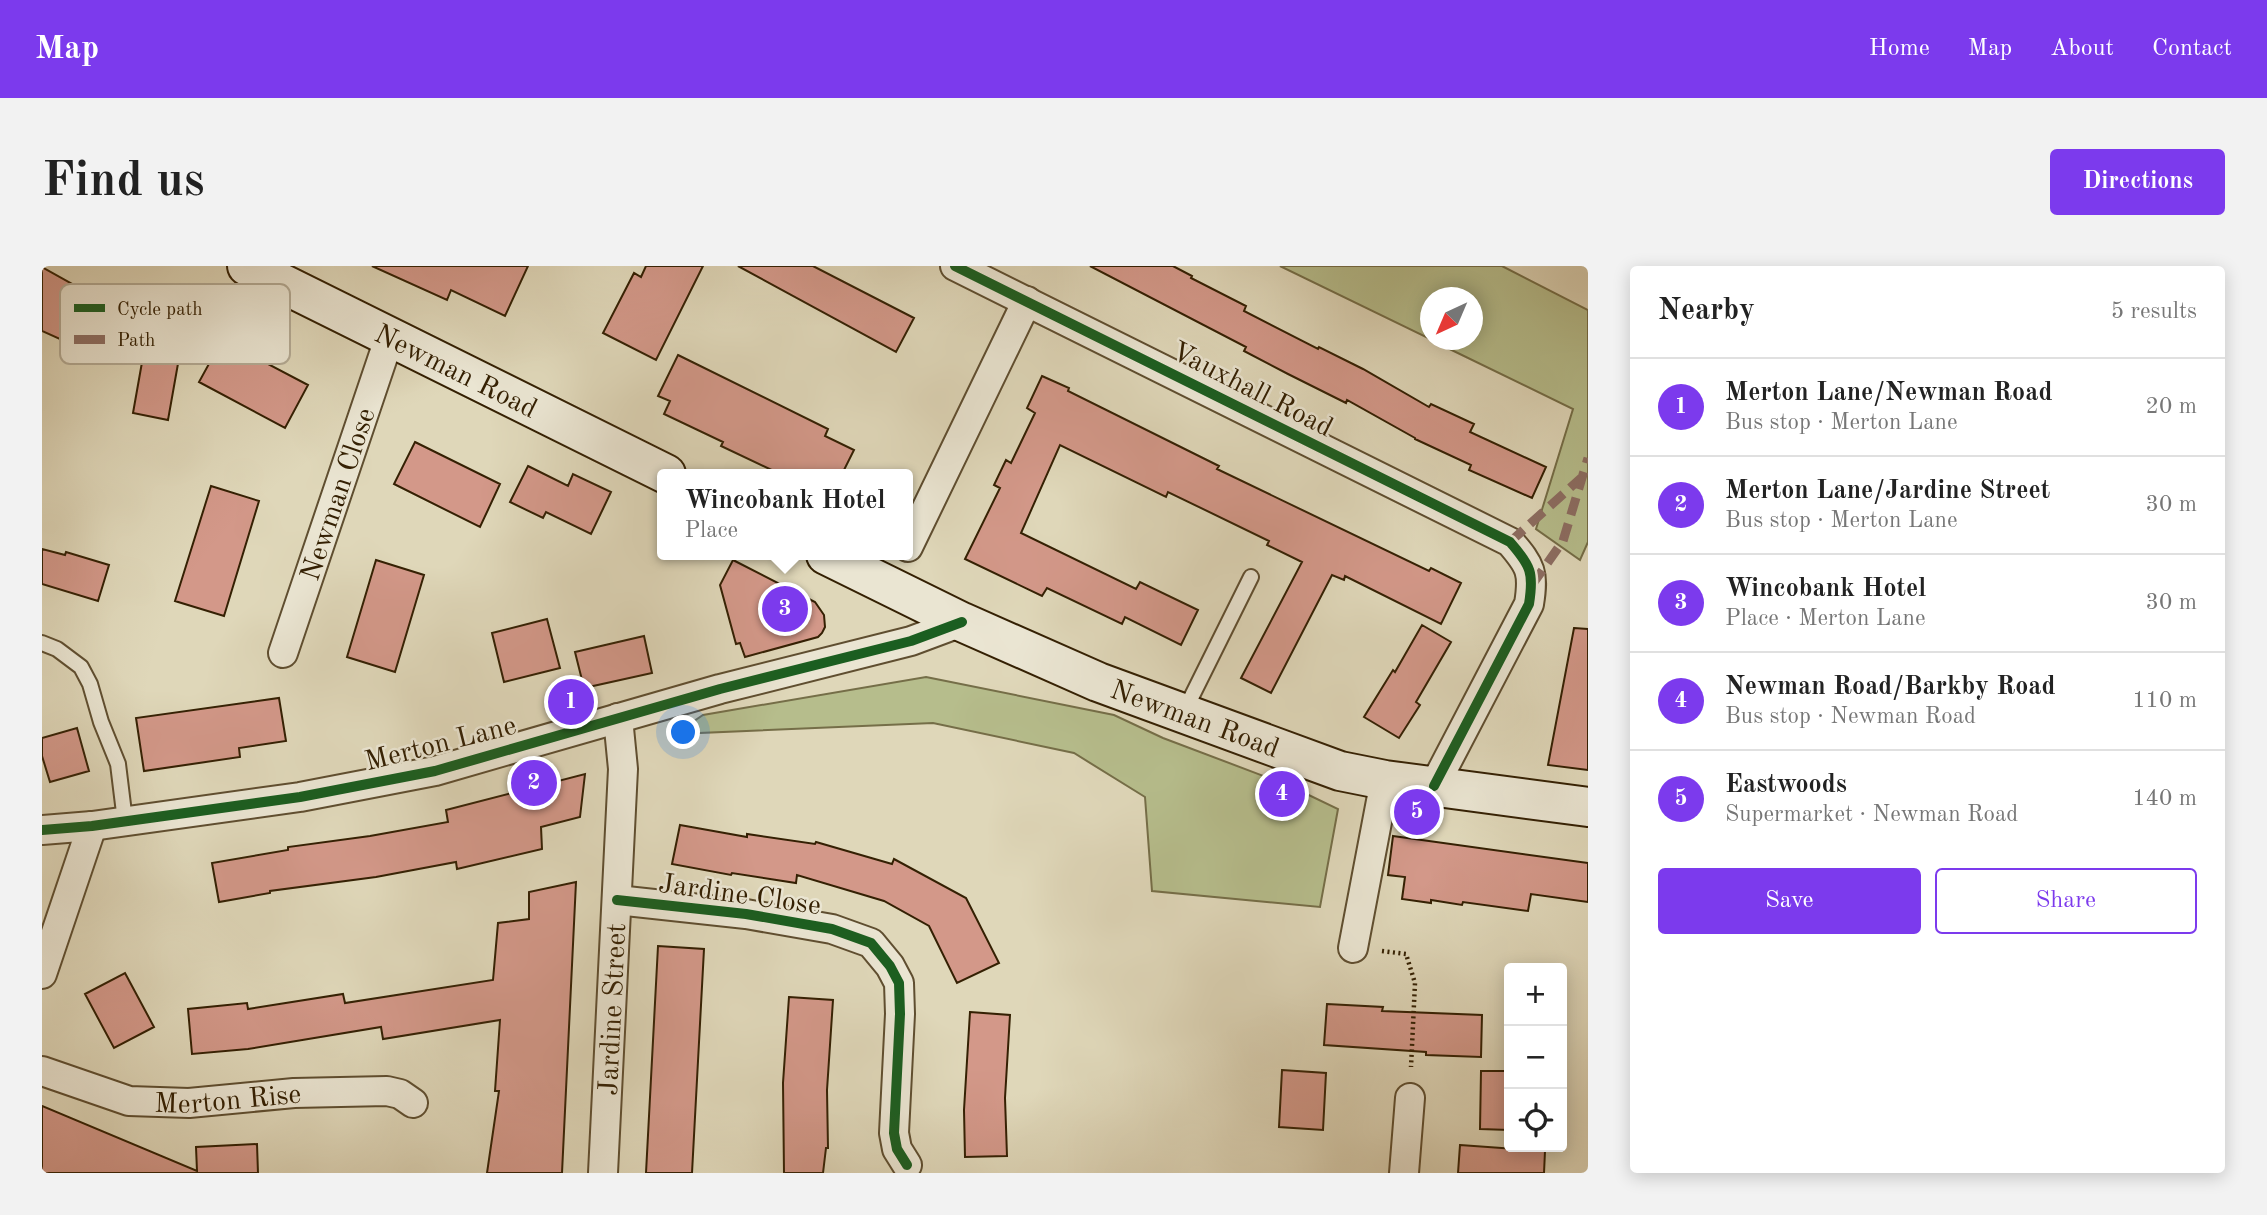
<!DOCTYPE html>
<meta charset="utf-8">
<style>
body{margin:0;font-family:"Old Standard TT",serif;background:#f2f2f2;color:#222}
.controls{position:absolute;right:21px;bottom:21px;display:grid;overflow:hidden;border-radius:7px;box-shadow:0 4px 18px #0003}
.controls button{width:63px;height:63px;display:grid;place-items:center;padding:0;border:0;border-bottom:2px solid #e0e0e0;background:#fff;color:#222;font:35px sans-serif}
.compass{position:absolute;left:1378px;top:21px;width:63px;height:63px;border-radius:50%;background:#fff;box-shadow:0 4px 18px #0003;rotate:224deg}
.you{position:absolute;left:642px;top:467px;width:24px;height:24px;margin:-18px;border:5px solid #fff;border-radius:50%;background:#1a73e8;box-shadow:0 0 0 10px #1a73e833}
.badge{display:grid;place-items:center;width:46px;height:46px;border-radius:50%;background:#7c3aed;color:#fff;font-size:23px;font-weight:700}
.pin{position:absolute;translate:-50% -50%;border:4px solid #fff;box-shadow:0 2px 7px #0006}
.popup{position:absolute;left:615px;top:203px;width:256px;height:91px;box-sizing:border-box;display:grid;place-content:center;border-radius:7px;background:#fff;filter:drop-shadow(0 2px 5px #0005);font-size:23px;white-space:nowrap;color:#767676}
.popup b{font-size:26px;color:#222}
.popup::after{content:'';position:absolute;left:50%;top:100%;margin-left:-14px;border:14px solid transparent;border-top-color:#fff}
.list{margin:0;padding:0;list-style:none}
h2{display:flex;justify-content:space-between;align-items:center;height:91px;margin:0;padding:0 28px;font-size:30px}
h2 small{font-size:23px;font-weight:400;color:#767676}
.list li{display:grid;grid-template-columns:46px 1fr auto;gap:21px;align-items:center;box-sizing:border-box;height:98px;padding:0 28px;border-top:2px solid #e0e0e0}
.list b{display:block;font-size:26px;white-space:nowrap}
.list p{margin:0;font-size:23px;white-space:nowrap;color:#767676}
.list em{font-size:23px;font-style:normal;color:#767676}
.actions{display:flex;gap:14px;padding:21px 28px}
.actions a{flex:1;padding:16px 0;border:2px solid #7c3aed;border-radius:7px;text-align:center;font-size:24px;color:#7c3aed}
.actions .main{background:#7c3aed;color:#fff}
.icon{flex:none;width:38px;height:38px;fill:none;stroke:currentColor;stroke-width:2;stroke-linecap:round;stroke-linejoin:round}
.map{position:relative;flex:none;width:1546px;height:907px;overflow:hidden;border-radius:7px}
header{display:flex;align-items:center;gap:42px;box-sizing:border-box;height:98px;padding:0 35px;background:#7c3aed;color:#fff}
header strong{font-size:33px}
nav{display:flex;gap:38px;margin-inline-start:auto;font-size:24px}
.intro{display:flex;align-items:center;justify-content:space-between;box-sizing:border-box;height:168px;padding:0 42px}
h1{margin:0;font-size:49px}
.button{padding:18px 32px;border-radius:7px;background:#7c3aed;color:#fff;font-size:24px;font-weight:700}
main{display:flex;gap:42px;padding:0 42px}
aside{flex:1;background:#fff;border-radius:7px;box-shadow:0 4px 18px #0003}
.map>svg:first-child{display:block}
.green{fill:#b6bd8c;stroke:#756e48;stroke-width:2}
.building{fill:#d39889;stroke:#342003;stroke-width:2}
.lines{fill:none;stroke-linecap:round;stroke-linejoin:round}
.lane-casing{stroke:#5f4e30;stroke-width:18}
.street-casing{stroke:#5f4e30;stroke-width:32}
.secondary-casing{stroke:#342003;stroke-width:42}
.path{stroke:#342003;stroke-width:4.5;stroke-dasharray:2 3.5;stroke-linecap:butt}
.lane{stroke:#eae5d2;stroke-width:14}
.street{stroke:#eae5d2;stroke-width:28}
.secondary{stroke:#eae5d2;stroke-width:38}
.quiet{stroke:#8d6e63;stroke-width:9;stroke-dasharray:18 9;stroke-linecap:butt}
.cycleway-casing{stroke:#eae5d2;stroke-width:15}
.cycleway{stroke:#1b5e20;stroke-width:10}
.labels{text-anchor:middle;stroke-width:5;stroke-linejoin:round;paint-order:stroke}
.street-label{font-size:28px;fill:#342003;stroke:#eae5d2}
.key{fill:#eae5d2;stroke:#b3aa94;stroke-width:2}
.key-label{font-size:19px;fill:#342003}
</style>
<header>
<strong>Map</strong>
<nav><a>Home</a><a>Map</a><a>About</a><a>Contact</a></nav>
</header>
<div class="intro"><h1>Find us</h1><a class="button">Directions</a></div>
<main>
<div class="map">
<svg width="1546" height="907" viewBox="0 0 1546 907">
<rect width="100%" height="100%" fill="#dfd7b9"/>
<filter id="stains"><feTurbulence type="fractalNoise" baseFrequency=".00286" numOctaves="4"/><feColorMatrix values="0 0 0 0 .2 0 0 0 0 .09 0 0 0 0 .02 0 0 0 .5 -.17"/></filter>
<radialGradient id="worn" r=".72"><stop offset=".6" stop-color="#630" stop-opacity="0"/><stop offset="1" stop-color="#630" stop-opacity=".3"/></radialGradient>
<!-- green -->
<path class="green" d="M 1238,0 L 1460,0 L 1546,44 L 1546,276 L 1538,294 L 1494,263 L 1531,143 L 1389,74 L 1430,74 L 1430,32 L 1388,32 L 1388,73 Z
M 884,411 L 1072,449 L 1121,472 L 1248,520 L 1296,543 L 1278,641 L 1110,625 L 1103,531 L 1032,487 L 891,457 L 633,468 L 661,449 Z"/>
<!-- building -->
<path class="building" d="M 330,0 L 486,0 L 463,50 L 409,24 L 405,34 Z
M 604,0 L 661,0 L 614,94 L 561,67 L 592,7 L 599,11 Z
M 696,0 L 771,0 L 872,52 L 854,86 Z
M 1048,0 L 1131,0 L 1150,10 L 1149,12 L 1204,40 L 1202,45 L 1276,83 L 1277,81 L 1321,103 L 1387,141 L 1389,138 L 1432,158 L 1428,166 L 1504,201 L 1490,232 L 1427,204 L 1429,199 L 1373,173 L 1373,172 L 1305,134 L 1304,137 L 1246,108 L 1202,85 L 1204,81 Z
M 0,1 L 82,47 L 60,92 L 0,65 Z
M 180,74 L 266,119 L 243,162 L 157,116 Z
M 102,85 L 137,92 L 126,154 L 91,147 Z
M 636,89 L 786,163 L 783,170 L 812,184 L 800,208 L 738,208 L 679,180 L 681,176 L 622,148 L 628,135 L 616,130 Z
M 1000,110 L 1027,122 L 1026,125 L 1177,200 L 1175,203 L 1387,305 L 1389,302 L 1419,317 L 1399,358 L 1303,310 L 1302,314 L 1290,309 L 1229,427 L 1199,412 L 1260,296 L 1225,279 L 1227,275 L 1126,226 L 1124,231 L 1018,179 L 979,267 L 1094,323 L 1098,316 L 1156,344 L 1139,379 L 1083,351 L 1080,358 L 1005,322 L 1000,330 L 923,293 L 958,222 L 952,219 L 964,194 L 969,197 L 993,147 L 985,142 Z
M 373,176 L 458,218 L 438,261 L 352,218 Z
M 486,200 L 526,220 L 531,208 L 569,226 L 549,268 L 504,246 L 501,252 L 468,236 Z
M 169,220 L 217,235 L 182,350 L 133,335 Z
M 0,283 L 23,289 L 24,286 L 67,299 L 56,335 L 0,318 Z
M 334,294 L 382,309 L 353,406 L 305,391 Z
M 691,294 L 773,336 L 782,349 L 783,361 L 780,367 L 776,371 L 703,391 L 698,377 L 694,378 L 678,319 Z
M 505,353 L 518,402 L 462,416 L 450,367 Z
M 1380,359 L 1409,376 L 1374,436 L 1378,439 L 1357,472 L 1322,451 L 1351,404 L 1353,406 Z
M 1532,362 L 1546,363 L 1546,504 L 1506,499 Z
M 602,370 L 610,407 L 542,422 L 533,386 Z
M 237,432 L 244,475 L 197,482 L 198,491 L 102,505 L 94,452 Z
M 35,462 L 47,505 L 8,516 L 0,490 L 0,472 Z
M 543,508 L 538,551 L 499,561 L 500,583 L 415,603 L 414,596 L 334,611 L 228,625 L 228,627 L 177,636 L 170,597 L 246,584 L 246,581 L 328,570 L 406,556 L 404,544 Z
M 638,559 L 705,571 L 705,568 L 773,578 L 774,576 L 850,598 L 852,593 L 924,632 L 957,697 L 915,717 L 887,660 L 842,635 L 755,609 L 754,617 L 690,607 L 689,609 L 630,598 Z
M 1351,570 L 1546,597 L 1546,636 L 1489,628 L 1486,645 L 1421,636 L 1420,639 L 1389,634 L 1389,637 L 1360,633 L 1363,611 L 1346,609 Z
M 534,616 L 520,907 L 445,907 L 457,825 L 453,825 L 458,754 L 341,773 L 339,761 L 206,783 L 150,788 L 146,743 L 205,737 L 206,743 L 301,728 L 303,737 L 451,714 L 456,657 L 487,653 L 487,626 Z
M 616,680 L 662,683 L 650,907 L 604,907 Z
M 83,707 L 112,761 L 72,782 L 43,728 Z
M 747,731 L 791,734 L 785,824 L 786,882 L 784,882 L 781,907 L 742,907 L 741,817 Z
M 1285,738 L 1341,741 L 1340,745 L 1440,749 L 1439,791 L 1384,789 L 1384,786 L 1282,779 Z
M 928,746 L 968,749 L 963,832 L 965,890 L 923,891 L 922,844 Z
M 1240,804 L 1284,807 L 1281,864 L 1237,861 Z
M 1439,805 L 1467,805 L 1467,864 L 1438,863 Z
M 0,840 L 155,905 L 154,881 L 215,878 L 216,907 L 0,907 Z
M 1418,879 L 1503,885 L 1502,907 L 1416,907 Z"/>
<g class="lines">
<defs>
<path id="lane" d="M 0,377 L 15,383 L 39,401 L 48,418 L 59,456 L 76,498 L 83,555
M 1142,446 L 1209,311"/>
<g id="street">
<path d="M 913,0 L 1468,276 C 1489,300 1492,307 1487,338 L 1392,520"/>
<path d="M 866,281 L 985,35"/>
<path id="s1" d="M 241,387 L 348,70"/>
<path d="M 0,564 L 50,560 L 258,531 L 393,505 L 678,423 L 869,375 L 920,356"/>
<path d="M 575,634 L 704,648 L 790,663 L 829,677 L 848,700 L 857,717 L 858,748 L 852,867 L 855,883 L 865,899"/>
<path d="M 1311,682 L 1343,514"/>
<path d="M 0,708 L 50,560"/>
<path id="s2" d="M 0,805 L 87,835 L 147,837 L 252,827 L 345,825 L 358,828 L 371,837"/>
<path id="s3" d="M 561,907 L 581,503 L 576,452"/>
<path d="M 1362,907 L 1368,832"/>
</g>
<g id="secondary">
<path id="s4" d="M 205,0 L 624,208"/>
<path id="s5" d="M 784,289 L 920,356 L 1056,416 L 1298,505 L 1343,514 L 1546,541"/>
</g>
</defs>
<!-- lane casing -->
<use href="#lane" class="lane-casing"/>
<!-- street casing -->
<use href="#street" class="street-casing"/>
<!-- secondary casing -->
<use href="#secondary" class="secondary-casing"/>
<!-- path -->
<path class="path" d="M 1340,685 L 1364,688 L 1373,717 L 1369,801"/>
<!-- lane -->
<use href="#lane" class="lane"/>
<!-- street -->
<use href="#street" class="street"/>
<!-- secondary -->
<use href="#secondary" class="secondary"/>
<!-- quiet -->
<path class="quiet" d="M 1468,276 L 1539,212
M 1490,319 L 1521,275 L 1546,192"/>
<defs>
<path id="cycleway" d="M 913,0 L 1468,276 C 1489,300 1492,307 1487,338 L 1392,520
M 0,564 L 50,560 L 258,531 L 393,505 L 678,423 L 869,375 L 920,356
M 575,634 L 704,648 L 790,663 L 829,677 L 848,700 L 857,717 L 858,748 L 852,867 L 855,883 L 865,899"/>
</defs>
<!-- cycleway casing -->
<use href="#cycleway" class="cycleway-casing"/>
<!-- cycleway -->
<use href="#cycleway" class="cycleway"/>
</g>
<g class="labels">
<!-- street labels -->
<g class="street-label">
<text dy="10" stroke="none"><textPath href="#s4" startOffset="234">Newman Road</textPath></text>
<text transform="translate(1211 122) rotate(27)" y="10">Vauxhall Road</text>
<text dy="10" stroke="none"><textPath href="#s1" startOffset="168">Newman Close</textPath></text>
<text dy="10" stroke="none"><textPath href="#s5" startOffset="404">Newman Road</textPath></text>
<text transform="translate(398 476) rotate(-14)" y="10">Merton Lane</text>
<text transform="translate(698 627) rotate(8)" y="10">Jardine Close</text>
<text dy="10" stroke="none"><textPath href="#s3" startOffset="164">Jardine Street</textPath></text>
<text dy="10" stroke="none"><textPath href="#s2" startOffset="191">Merton Rise</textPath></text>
</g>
</g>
<!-- legend -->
<rect x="18" y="18" width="230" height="80" rx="10" class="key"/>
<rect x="32" y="38" width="31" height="8" fill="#1b5e20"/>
<rect x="32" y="69" width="31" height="9" fill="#8d6e63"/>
<g class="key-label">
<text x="75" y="49">Cycle path</text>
<text x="75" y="80">Path</text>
</g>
<rect width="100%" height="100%" filter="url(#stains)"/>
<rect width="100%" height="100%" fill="url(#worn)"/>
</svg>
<div class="controls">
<button>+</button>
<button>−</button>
<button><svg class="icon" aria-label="locate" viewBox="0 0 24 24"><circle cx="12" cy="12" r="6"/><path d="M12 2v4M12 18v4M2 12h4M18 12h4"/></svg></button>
</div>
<svg class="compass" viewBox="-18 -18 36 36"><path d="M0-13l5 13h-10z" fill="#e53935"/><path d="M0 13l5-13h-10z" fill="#767676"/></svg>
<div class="you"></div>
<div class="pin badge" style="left:529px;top:436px">1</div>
<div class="pin badge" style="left:492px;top:517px">2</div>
<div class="pin badge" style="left:743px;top:343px">3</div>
<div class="popup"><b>Wincobank Hotel</b>Place</div>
<div class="pin badge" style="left:1240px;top:528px">4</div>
<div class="pin badge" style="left:1375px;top:546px">5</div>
</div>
<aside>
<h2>Nearby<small>5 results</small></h2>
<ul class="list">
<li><span class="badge">1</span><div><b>Merton Lane/Newman Road</b><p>Bus stop · Merton Lane</p></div><em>20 m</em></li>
<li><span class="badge">2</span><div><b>Merton Lane/Jardine Street</b><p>Bus stop · Merton Lane</p></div><em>30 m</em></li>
<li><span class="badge">3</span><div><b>Wincobank Hotel</b><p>Place · Merton Lane</p></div><em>30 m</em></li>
<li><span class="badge">4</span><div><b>Newman Road/Barkby Road</b><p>Bus stop · Newman Road</p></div><em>110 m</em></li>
<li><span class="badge">5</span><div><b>Eastwoods</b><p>Supermarket · Newman Road</p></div><em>140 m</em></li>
</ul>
<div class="actions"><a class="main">Save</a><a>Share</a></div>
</aside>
</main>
